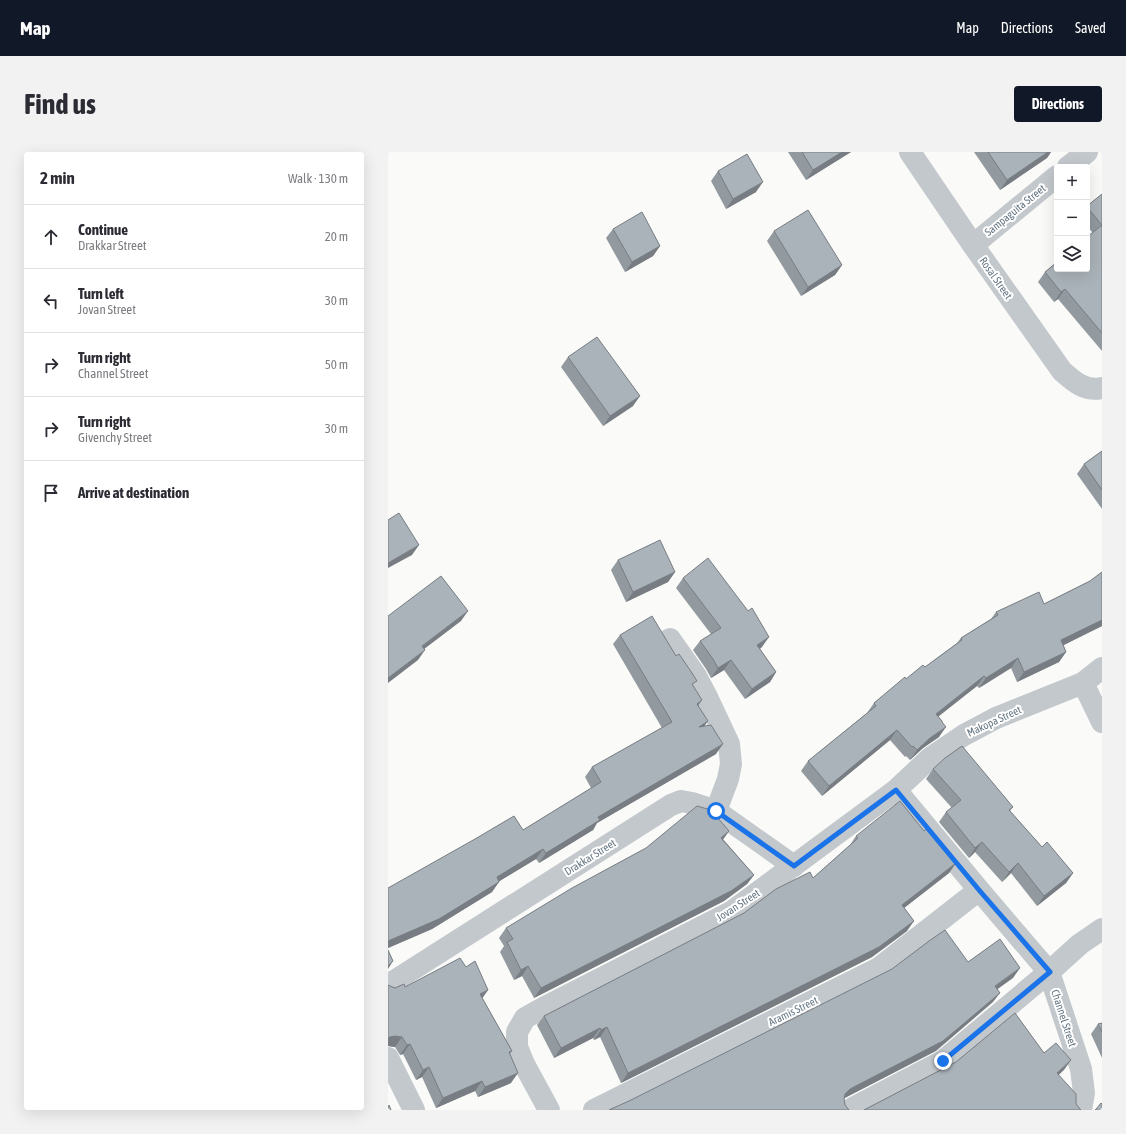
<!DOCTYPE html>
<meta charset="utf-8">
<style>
body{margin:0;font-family:"Asap Condensed",sans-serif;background:#f2f2f3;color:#2b2b33}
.controls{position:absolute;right:12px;top:12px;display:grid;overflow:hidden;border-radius:4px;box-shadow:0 4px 16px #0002}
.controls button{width:36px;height:36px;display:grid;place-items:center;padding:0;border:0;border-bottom:1px solid #e1e1e2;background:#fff;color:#2b2b33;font:20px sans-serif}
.stop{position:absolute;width:12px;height:12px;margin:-9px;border:3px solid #1a73e8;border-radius:50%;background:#fff}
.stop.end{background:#1a73e8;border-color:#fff;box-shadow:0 1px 4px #0008}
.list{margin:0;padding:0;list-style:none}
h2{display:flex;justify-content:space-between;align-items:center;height:52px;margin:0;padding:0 16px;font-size:17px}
h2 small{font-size:13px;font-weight:400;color:#7c7c81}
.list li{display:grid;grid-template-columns:26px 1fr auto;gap:12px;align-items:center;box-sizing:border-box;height:64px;padding:0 16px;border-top:1px solid #e1e1e2}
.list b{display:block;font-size:15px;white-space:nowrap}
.list p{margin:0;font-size:13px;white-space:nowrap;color:#7c7c81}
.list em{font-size:13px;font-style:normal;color:#7c7c81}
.icon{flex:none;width:22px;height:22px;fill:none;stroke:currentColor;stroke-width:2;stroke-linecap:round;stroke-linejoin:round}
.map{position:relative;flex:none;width:714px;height:958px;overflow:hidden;border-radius:4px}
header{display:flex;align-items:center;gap:24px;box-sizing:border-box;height:56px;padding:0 20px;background:#111827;color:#fff}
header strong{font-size:19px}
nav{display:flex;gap:22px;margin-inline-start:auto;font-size:14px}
.intro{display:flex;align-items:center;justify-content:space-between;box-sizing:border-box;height:96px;padding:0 24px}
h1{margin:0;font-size:28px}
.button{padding:10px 18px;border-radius:4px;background:#111827;color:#fff;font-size:14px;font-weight:700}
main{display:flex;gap:24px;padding:0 24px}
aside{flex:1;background:#fff;border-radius:4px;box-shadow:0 4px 16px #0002}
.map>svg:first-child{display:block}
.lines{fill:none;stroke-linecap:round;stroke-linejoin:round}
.minor{stroke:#c3c8cc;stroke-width:22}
.wall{fill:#929a9f}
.shaded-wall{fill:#777d82}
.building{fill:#aab3b9;stroke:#777d82}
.route{stroke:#1a73e8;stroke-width:5}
.labels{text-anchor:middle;stroke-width:4;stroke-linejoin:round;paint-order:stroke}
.street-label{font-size:11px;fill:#657683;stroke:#fff}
</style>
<header>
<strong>Map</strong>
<nav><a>Map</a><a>Directions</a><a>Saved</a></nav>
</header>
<div class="intro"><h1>Find us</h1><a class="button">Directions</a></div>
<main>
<aside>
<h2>2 min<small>Walk · 130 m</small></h2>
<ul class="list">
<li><svg class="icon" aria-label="ahead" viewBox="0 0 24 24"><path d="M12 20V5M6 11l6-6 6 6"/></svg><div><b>Continue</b><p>Drakkar Street</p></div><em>20 m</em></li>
<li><svg class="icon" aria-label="left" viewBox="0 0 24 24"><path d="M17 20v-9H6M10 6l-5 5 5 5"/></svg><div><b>Turn left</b><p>Jovan Street</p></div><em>30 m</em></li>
<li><svg class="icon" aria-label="right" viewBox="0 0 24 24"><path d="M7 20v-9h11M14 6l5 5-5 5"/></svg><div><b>Turn right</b><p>Channel Street</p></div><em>50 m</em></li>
<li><svg class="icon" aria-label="right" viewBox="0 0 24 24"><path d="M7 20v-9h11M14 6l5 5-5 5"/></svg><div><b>Turn right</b><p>Givenchy Street</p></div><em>30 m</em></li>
<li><svg class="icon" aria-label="arrive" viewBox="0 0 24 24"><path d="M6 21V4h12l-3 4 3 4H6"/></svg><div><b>Arrive at destination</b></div></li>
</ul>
</aside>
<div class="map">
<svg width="714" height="958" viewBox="0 0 714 958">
<rect width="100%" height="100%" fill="#fafaf8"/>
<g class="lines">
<!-- minor -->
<path class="minor" d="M 522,0 L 585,93 L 674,219 C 685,229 697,240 714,236
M 680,15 L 699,0
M 585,93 L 669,24
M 282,487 L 308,524 L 318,543 L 341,592 L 343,612 L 340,627 L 328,659
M 695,531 L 714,570
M 508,638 L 591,738 L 661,820 L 693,917 L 696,941 L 693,958
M 0,833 L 283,653 L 293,649 L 304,651 L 328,659 L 406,714
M 0,906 L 26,958
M 161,958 L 136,912 L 129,895 L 129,880 L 137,866 L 155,856 L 343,760 L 508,638 L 542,606 L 576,583 L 608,566 L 695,531 L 714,516
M 206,958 L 491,816 L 591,738
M 461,958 L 555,909 L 661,820 L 692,792 L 714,777"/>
</g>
<!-- wall -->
<path class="wall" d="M 400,0 L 463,0 L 418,28 Z
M 586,0 L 663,0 L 659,6 L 612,38 Z
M 330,19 L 368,40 L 338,57 L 323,29 Z
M 714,42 L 714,199 L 670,147 L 666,150 L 650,130 L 657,120 L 705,81 L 699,74 L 699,54 Z
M 225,77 L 272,94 L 265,104 L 237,120 L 218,86 Z
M 386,79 L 454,113 L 447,123 L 413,144 L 379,89 Z
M 180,205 L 245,254 L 215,274 L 173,215 Z
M 714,299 L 714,357 L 689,322 L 696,312 Z
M 230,408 L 287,420 L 280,430 L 238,450 L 223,418 Z
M 714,420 L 714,474 L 675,493 L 678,500 L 671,510 L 629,530 L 623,516 L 591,536 L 589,534 L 550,564 L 554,570 L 551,585 L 535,596 L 522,608 L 518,604 L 517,605 L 502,588 L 434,644 L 413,619 L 420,609 L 479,561 L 486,551 L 518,527 L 537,515 L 569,491 L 573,486 L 603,467 L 608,460 L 656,452 L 702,429 Z
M 295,426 L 374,495 L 372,497 L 388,520 L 382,530 L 357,547 L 336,518 L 323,526 L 318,517 L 305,498 L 312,489 L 323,482 L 288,436 Z
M 232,483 L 306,534 L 316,574 L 328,602 L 209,671 L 205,678 L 151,711 L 148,707 L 111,729 L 104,740 L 44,777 L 0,796 L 0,736 L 135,678 L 203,636 L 197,625 L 204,615 L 274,576 L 225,492 Z
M 545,617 L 625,655 L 622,659 L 654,695 L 685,721 L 678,731 L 649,754 L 623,721 L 614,730 L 587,700 L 581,706 L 551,670 L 558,660 L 564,656 L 538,627 Z
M 341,679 L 335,687 L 366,723 L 359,732 L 336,749 L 146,846 L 134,824 L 126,828 L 112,800 L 116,794 L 111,786 L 118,776 Z
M 536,679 L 568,711 L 561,721 L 516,756 L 519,779 L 484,805 L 233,931 L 212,885 L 206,888 L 205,886 L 166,906 L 149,873 L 156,864 L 425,726 L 462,693 L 468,684 Z
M 78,815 L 100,838 L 94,846 L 124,899 L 122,902 L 123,931 L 90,945 L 87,939 L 48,956 L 34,925 L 28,928 L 15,902 L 12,903 L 7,895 L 0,894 L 2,834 L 7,836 L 17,835 Z
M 714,871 L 714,906 L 703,882 L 710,872 Z"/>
<!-- shaded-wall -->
<path class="shaded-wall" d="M 454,0 L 463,0 L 418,28 L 425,18 Z
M 660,0 L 663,0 L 659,6 L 612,38 L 619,28 Z
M 375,30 L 368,40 L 338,57 L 345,47 Z
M 272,94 L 265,104 L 237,120 L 244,110 Z
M 454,113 L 447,123 L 413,144 L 420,135 Z
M 677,137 L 670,147 L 666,150 L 673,140 Z
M 252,244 L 245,254 L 215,274 L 222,264 Z
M 31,393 L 24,403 L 0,416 L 0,411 Z
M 287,420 L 280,430 L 238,450 L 245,440 Z
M 80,459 L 73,469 L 27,504 L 34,494 Z
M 714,468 L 714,474 L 666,498 L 673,488 Z
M 381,485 L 374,495 L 362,503 L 369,493 Z
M 37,498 L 30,508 L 0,531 L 0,526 Z
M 678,500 L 671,510 L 629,530 L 636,520 Z
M 630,506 L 623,516 L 591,536 L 598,526 Z
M 343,508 L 336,518 L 323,526 L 330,516 Z
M 388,520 L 382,530 L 357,547 L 364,537 Z
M 596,524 L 589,534 L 541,572 L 548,562 Z
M 314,548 L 307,558 L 309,552 Z
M 320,569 L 313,579 L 311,575 Z
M 558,575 L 551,585 L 535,596 L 522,608 L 529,598 L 542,586 Z
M 509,578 L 502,588 L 434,644 L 441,634 Z
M 335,592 L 328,602 L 209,671 L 205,678 L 151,711 L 158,701 L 210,665 Z
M 341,679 L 334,689 L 333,686 Z
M 594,690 L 587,700 L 581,706 L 587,696 Z
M 155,697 L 148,707 L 102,735 L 109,725 Z
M 568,711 L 561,721 L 507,763 L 514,753 Z
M 630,711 L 623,721 L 614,730 L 621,720 Z
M 685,721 L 678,731 L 649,754 L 656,744 Z
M 366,723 L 359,732 L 336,749 L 146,846 L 153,836 Z
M 111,730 L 104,740 L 44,777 L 0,796 L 0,789 Z
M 526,769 L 519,779 L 484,805 L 233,931 L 240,921 Z
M 5,809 L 0,817 L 0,814 Z
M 140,814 L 134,824 L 126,828 L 133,818 Z
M 632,816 L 625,826 L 600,844 L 607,834 Z
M 100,838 L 93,848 L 92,842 Z
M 612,841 L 605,850 L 548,899 L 455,947 L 457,942 L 462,937 Z
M 219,875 L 212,885 L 206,888 L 213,878 Z
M 212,876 L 205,886 L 166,906 L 173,896 Z
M 7,884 L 14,885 L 7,895 L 0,894 L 0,886 L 2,885 Z
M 22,892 L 15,902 L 12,903 L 19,893 Z
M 683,908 L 676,918 L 662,931 L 669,921 Z
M 41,915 L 34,925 L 28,928 L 35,918 Z
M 130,921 L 123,931 L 90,945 L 97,935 Z
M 94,929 L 87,939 L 48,956 L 55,946 Z"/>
<!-- building -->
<path class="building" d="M 414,0 L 454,0 L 425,18 Z
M 600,0 L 660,0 L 619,28 Z
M 359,2 L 375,30 L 345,47 L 330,19 Z
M 714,42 L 714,181 L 677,137 L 673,140 L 657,120 L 669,110 L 669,117 L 699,117 L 699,85 L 714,73 L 699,55 L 699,54 Z
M 420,58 L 454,113 L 420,135 L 386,79 Z
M 254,60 L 272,94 L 244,110 L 225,77 Z
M 209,185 L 252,244 L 222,264 L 180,205 Z
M 714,299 L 714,338 L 696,312 Z
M 11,361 L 31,393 L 0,411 L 0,368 Z
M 272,388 L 287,420 L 245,440 L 230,408 Z
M 320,406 L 360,459 L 364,456 L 381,485 L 369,493 L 388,520 L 364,537 L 343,508 L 330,516 L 325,507 L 312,489 L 333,476 L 295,426 Z
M 714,420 L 714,468 L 673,488 L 678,500 L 636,520 L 630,506 L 598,526 L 596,524 L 548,562 L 554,569 L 554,570 L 558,575 L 542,586 L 529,598 L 525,594 L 524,595 L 509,578 L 441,634 L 420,609 L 488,554 L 486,551 L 517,525 L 518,527 L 535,513 L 537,515 L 574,488 L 573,486 L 610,463 L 608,460 L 651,440 L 656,452 L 702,429 Z
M 53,424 L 80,459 L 34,494 L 37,498 L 0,526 L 0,464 Z
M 264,464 L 288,504 L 291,502 L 304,521 L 309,529 L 304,532 L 314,548 L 309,552 L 320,569 L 311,575 L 323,573 L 335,592 L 210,665 L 212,668 L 158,701 L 155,697 L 109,725 L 111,730 L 51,767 L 0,789 L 0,736 L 87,687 L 126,664 L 135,678 L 213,630 L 204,615 L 284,570 L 232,483 Z
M 574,594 L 625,655 L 621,658 L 654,695 L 659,690 L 685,721 L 656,744 L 630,711 L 621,720 L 594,690 L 587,696 L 558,660 L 573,648 L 545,617 L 557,606 Z
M 512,649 L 536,679 L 539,676 L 568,711 L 514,753 L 526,769 L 491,795 L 240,921 L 219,875 L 213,878 L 212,876 L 173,896 L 156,864 L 356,761 L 388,737 L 422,720 L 425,726 L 470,686 L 468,684 Z
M 309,654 L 323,658 L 341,679 L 333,686 L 366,723 L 343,739 L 153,836 L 140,814 L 133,818 L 119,790 L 125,787 L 118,776 L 184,736 L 258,696 Z
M 557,778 L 580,810 L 612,787 L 632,816 L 607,834 L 612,841 L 555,889 L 462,937 L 457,942 L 456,947 L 457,953 L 461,958 L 221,958 L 241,949 L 504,817 L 541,789 Z
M 0,798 L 5,809 L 0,814 Z
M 72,806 L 78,815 L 87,809 L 100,838 L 92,842 L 124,899 L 121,900 L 130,921 L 97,935 L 94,929 L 55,946 L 41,915 L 35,918 L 22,892 L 19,893 L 14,885 L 7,884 L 2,885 L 0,886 L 0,833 L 2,834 L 7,836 L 16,832 L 17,835 Z
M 627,861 L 656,901 L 668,891 L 683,908 L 669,921 L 688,942 L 688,952 L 692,957 L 693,958 L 476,958 L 568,910 Z
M 714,871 L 714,880 L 710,872 Z
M 713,951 L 714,952 L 714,958 L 707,958 L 709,956 Z
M 1,953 L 3,958 L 0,958 Z"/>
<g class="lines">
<!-- route -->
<path class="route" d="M 328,659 L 406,714 L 508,638 L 591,738 L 662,820 L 555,909"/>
</g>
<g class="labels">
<!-- street labels -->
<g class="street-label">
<text transform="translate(627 58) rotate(-39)" y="4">Sampaguita Street</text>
<text transform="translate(608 126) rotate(55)" y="4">Rosal Street</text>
<text transform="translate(606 569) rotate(-25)" y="4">Makopa Street</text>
<text transform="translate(202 705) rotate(-32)" y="4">Drakkar Street</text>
<text transform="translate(350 753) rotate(-33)" y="4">Jovan Street</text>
<text transform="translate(405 859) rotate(-26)" y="4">Aramis Street</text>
<text transform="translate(676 866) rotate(72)" y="4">Channel Street</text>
</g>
</g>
</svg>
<div class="controls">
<button>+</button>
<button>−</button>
<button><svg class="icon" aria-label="layers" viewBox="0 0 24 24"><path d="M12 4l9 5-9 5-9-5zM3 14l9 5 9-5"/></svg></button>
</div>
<div class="stop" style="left:328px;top:659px"></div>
<div class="stop end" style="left:555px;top:909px"></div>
</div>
</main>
